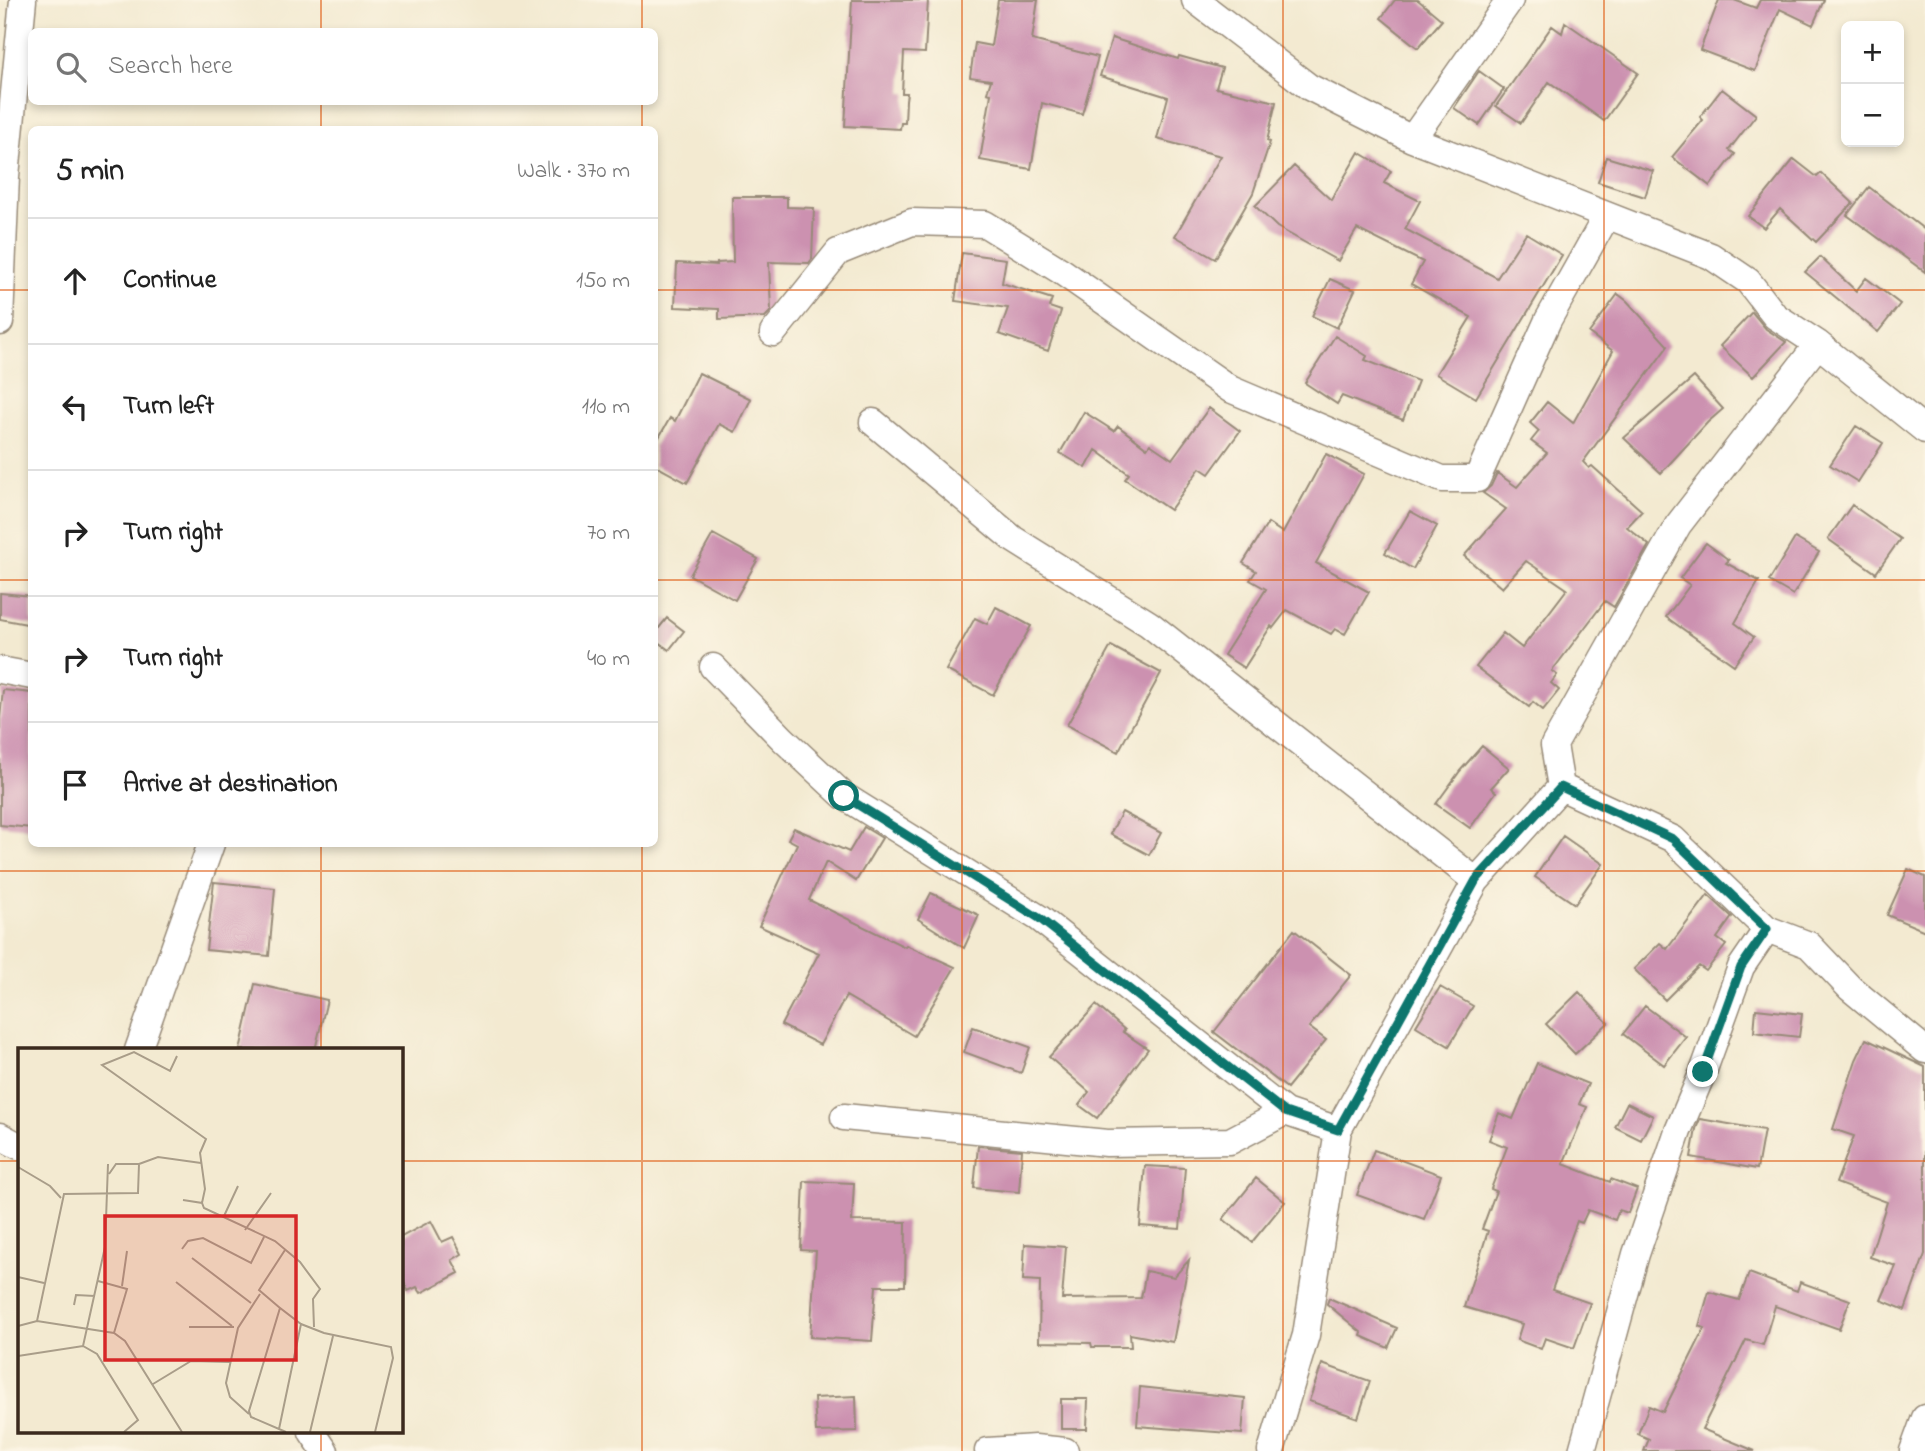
<!DOCTYPE html>
<meta charset="utf-8">
<style>
body{margin:0;font-family:"Indie Flower",sans-serif;background:#f6f6f6;color:#222}
.controls{position:absolute;right:21px;top:21px;display:grid;overflow:hidden;border-radius:10px;box-shadow:0 4px 10px #0003}
.controls button{width:63px;height:63px;display:grid;place-items:center;padding:0;border:0;border-bottom:2px solid #e0e0e0;background:#fff;color:#222;font:35px sans-serif}
.stop{position:absolute;width:21px;height:21px;margin:-16px;border:5px solid #0f766e;border-radius:50%;background:#fff}
.stop.end{background:#0f766e;border-color:#fff;box-shadow:0 2px 7px #0008}
.list{margin:0;padding:0;list-style:none}
h2{display:flex;justify-content:space-between;align-items:center;height:91px;margin:0;padding:0 28px;font-size:30px}
h2 small{font-size:23px;font-weight:400;color:#767676}
.list li{display:grid;grid-template-columns:46px 1fr auto;gap:21px;align-items:center;box-sizing:border-box;height:126px;padding:0 28px;border-top:2px solid #e0e0e0}
.list b{display:block;font-size:26px;white-space:nowrap}
.list em{font-size:23px;font-style:normal;color:#767676}
.icon{flex:none;width:38px;height:38px;fill:none;stroke:currentColor;stroke-width:2;stroke-linecap:round;stroke-linejoin:round}
.map{position:relative;flex:none;width:1925px;height:1451px;overflow:hidden}
.search{position:absolute;background:#fff;box-shadow:0 4px 10px #0003;left:28px;top:28px;width:630px;height:77px;display:flex;align-items:center;gap:18px;box-sizing:border-box;padding:0 24px;border-radius:10px;color:#767676;font-size:26px}
.panel{position:absolute;background:#fff;box-shadow:0 4px 10px #0003;left:28px;top:126px;width:630px;height:721px;border-radius:10px}
.map>svg:first-child{display:block}
.building{fill:#cc91b0}
.lines{fill:none;stroke-linecap:round;stroke-linejoin:round}
.minor-casing{stroke:#978a78;stroke-width:29}
.minor{stroke:#fff;stroke-width:26}
.route{stroke:#0f766e;stroke-width:9}
.grid{fill:none;stroke:#df570d;stroke-width:2;stroke-opacity:0.55}
.inset-road{fill:none;stroke:#a99d89;stroke-width:2}
.view{fill:#d62828;fill-opacity:0.15;stroke:#d62828;stroke-width:3.5}
.inset-edge{fill:none;stroke:#3b2a1e;stroke-width:3.5}
</style>
<div class="map">
<svg width="1925" height="1451" viewBox="0 0 1925 1451">
<rect width="100%" height="100%" fill="#fcf5e5"/>
<filter id="ink" filterUnits="userSpaceOnUse"><feTurbulence type="fractalNoise" baseFrequency=".0143" numOctaves="2"/><feDisplacementMap in="SourceGraphic" scale="14" xChannelSelector="R" yChannelSelector="G"/><feConvolveMatrix kernelMatrix="1 2 1 2 8 2 1 2 1" color-interpolation-filters="sRGB"/></filter>
<filter id="wash" filterUnits="userSpaceOnUse"><feTurbulence type="fractalNoise" baseFrequency=".00686" numOctaves="4" result="noise"/><feDisplacementMap in="SourceGraphic" scale="28" xChannelSelector="R" yChannelSelector="G"/><feGaussianBlur stdDeviation="1.57" result="paint"/><feColorMatrix in="noise" values="0 0 0 0 0 0 0 0 0 0 0 0 0 0 0 0 0 1.4 0 .05"/><feComposite in="paint" operator="in"/></filter>
<g filter="url(#wash)">
<rect width="100%" height="100%" fill="#f3ead1"/>
<g id="blocks">
<!-- building -->
<path class="building" d="M 852,0 L 928,0 L 925,53 L 904,52 L 902,93 L 907,93 L 906,100 L 905,123 L 901,123 L 900,129 L 845,126 Z
M 998,0 L 1038,0 L 1032,40 L 1098,57 L 1082,114 L 1042,103 L 1031,169 L 980,160 L 991,94 L 987,93 L 991,80 L 970,77 L 975,43 L 991,46 Z
M 1395,0 L 1418,0 L 1442,20 L 1418,48 L 1381,18 Z
M 1719,0 L 1734,0 L 1756,8 L 1760,0 L 1824,0 L 1813,25 L 1780,9 L 1755,71 L 1700,50 Z
M 1565,22 L 1638,73 L 1604,121 L 1549,82 L 1521,123 L 1496,106 L 1552,26 L 1562,33 Z
M 1112,38 L 1178,59 L 1179,56 L 1222,68 L 1216,88 L 1276,102 L 1267,141 L 1270,142 L 1253,193 L 1215,259 L 1175,236 L 1221,156 L 1157,139 L 1168,97 L 1100,76 Z
M 1479,71 L 1504,89 L 1479,125 L 1454,108 Z
M 1722,89 L 1756,115 L 1729,150 L 1735,154 L 1710,186 L 1672,157 L 1703,120 L 1700,117 Z
M 1359,152 L 1391,171 L 1384,183 L 1420,201 L 1405,229 L 1497,278 L 1526,233 L 1562,255 L 1476,398 L 1436,374 L 1471,317 L 1411,284 L 1423,262 L 1357,229 L 1338,261 L 1277,227 L 1255,206 L 1294,166 L 1331,200 Z
M 1606,157 L 1653,171 L 1645,197 L 1598,182 Z
M 1794,159 L 1817,177 L 1821,173 L 1853,203 L 1816,242 L 1780,209 L 1764,228 L 1748,216 Z
M 1869,187 L 1925,230 L 1925,272 L 1847,215 Z
M 732,197 L 787,197 L 787,207 L 814,208 L 812,259 L 809,263 L 769,262 L 771,311 L 765,317 L 719,319 L 719,309 L 675,307 L 677,263 L 717,265 L 717,263 L 733,262 Z
M 962,253 L 1006,259 L 1002,283 L 1052,299 L 1049,307 L 1061,311 L 1048,351 L 999,334 L 1008,308 L 955,301 Z
M 1820,257 L 1856,291 L 1866,278 L 1900,304 L 1878,332 L 1805,272 Z
M 1330,279 L 1355,290 L 1337,328 L 1312,316 Z
M 1618,294 L 1627,301 L 1668,346 L 1583,462 L 1589,468 L 1592,466 L 1642,511 L 1627,527 L 1649,545 L 1614,607 L 1605,601 L 1552,671 L 1557,675 L 1551,683 L 1559,690 L 1543,710 L 1533,702 L 1529,707 L 1476,667 L 1503,633 L 1522,648 L 1567,589 L 1526,561 L 1502,588 L 1464,556 L 1506,509 L 1483,493 L 1491,486 L 1497,473 L 1517,487 L 1547,453 L 1531,441 L 1539,431 L 1530,423 L 1547,402 L 1573,423 L 1613,351 L 1589,333 Z
M 1752,312 L 1766,329 L 1786,342 L 1753,377 L 1720,346 Z
M 1335,336 L 1367,356 L 1365,360 L 1418,381 L 1403,420 L 1342,396 L 1337,404 L 1305,383 Z
M 699,373 L 751,399 L 735,432 L 719,424 L 687,483 L 654,465 L 654,446 L 670,418 L 675,421 Z
M 1694,377 L 1723,409 L 1708,422 L 1661,473 L 1624,438 Z
M 1209,408 L 1240,431 L 1209,474 L 1200,468 L 1170,510 L 1125,479 L 1129,474 L 1096,450 L 1086,468 L 1060,453 L 1084,412 L 1114,431 L 1118,426 L 1147,448 L 1150,444 L 1172,459 Z
M 1856,426 L 1883,443 L 1858,482 L 1830,465 Z
M 1326,454 L 1364,474 L 1316,563 L 1369,592 L 1345,634 L 1335,629 L 1331,634 L 1287,610 L 1273,628 L 1271,626 L 1244,668 L 1224,655 L 1266,589 L 1250,580 L 1256,571 L 1243,563 L 1268,523 L 1283,533 Z
M 1852,505 L 1900,539 L 1876,573 L 1828,539 Z
M 1410,511 L 1437,526 L 1413,569 L 1385,553 Z
M 713,534 L 758,559 L 735,600 L 690,575 Z
M 1795,538 L 1819,552 L 1793,595 L 1769,581 Z
M 1706,543 L 1729,560 L 1726,563 L 1759,581 L 1735,623 L 1754,637 L 1734,665 L 1666,617 L 1690,585 L 1680,578 Z
M 0,593 L 32,596 L 32,625 L 0,619 Z
M 996,607 L 1031,626 L 993,695 L 946,670 L 975,618 L 987,624 Z
M 667,618 L 684,631 L 669,650 L 654,639 L 654,634 Z
M 1111,646 L 1161,673 L 1118,752 L 1067,725 Z
M 3,690 L 32,693 L 32,828 L 0,825 L 0,718 Z
M 1482,746 L 1509,768 L 1491,788 L 1496,792 L 1470,828 L 1436,804 L 1460,771 Z
M 1122,812 L 1161,833 L 1149,855 L 1110,834 Z
M 864,827 L 882,838 L 856,881 L 826,862 L 809,900 L 905,947 L 906,945 L 955,967 L 914,1036 L 846,996 L 820,1045 L 781,1025 L 819,953 L 759,926 L 797,844 L 788,839 L 794,828 L 849,852 Z
M 1563,836 L 1603,864 L 1575,904 L 1535,877 Z
M 1908,869 L 1925,877 L 1925,931 L 1887,915 Z
M 214,882 L 275,888 L 269,956 L 206,950 Z
M 931,893 L 979,915 L 964,948 L 918,919 Z
M 1708,895 L 1732,917 L 1717,938 L 1726,945 L 1706,971 L 1699,966 L 1665,1000 L 1634,969 L 1660,943 L 1667,949 Z
M 1294,930 L 1351,975 L 1309,1027 L 1326,1040 L 1287,1088 L 1214,1032 Z
M 255,984 L 327,1000 L 315,1050 L 240,1050 Z
M 1440,987 L 1473,1006 L 1449,1046 L 1416,1026 Z
M 1579,992 L 1608,1023 L 1575,1054 L 1546,1024 Z
M 1096,1005 L 1125,1030 L 1123,1032 L 1148,1049 L 1097,1118 L 1079,1105 L 1089,1092 L 1049,1057 Z
M 1645,1006 L 1686,1037 L 1664,1065 L 1623,1034 Z
M 1756,1009 L 1802,1014 L 1799,1037 L 1754,1032 Z
M 973,1027 L 1030,1047 L 1021,1073 L 964,1052 Z
M 1866,1039 L 1925,1067 L 1925,1254 L 1905,1310 L 1881,1300 L 1896,1266 L 1870,1257 L 1887,1202 L 1836,1183 L 1854,1136 L 1833,1129 L 1856,1060 Z
M 1537,1063 L 1588,1084 L 1579,1104 L 1587,1107 L 1563,1164 L 1610,1182 L 1611,1179 L 1637,1189 L 1628,1213 L 1619,1210 L 1615,1220 L 1588,1210 L 1582,1223 L 1577,1221 L 1552,1290 L 1590,1303 L 1574,1348 L 1545,1338 L 1541,1349 L 1517,1340 L 1522,1324 L 1464,1307 L 1488,1231 L 1482,1229 L 1496,1191 L 1491,1189 L 1507,1147 L 1489,1140 L 1499,1113 L 1513,1119 Z
M 1627,1103 L 1653,1116 L 1641,1140 L 1615,1127 Z
M 1700,1119 L 1764,1130 L 1757,1169 L 1691,1157 L 1696,1129 Z
M 978,1146 L 1022,1150 L 1019,1192 L 974,1188 Z
M 1374,1150 L 1441,1175 L 1424,1219 L 1357,1195 Z
M 1145,1166 L 1185,1168 L 1180,1229 L 1140,1226 Z
M 1256,1178 L 1285,1202 L 1252,1242 L 1223,1219 Z
M 804,1181 L 854,1183 L 852,1221 L 906,1222 L 905,1286 L 876,1286 L 872,1341 L 810,1337 L 816,1251 L 801,1250 Z
M 431,1221 L 442,1242 L 453,1237 L 462,1254 L 452,1260 L 459,1273 L 421,1293 L 417,1287 L 408,1291 L 401,1276 L 401,1237 Z
M 1025,1244 L 1066,1247 L 1062,1299 L 1141,1298 L 1146,1271 L 1174,1277 L 1189,1260 L 1173,1342 L 1130,1334 L 1131,1347 L 1092,1347 L 1091,1343 L 1039,1342 L 1040,1281 L 1023,1280 Z
M 1749,1273 L 1797,1291 L 1800,1282 L 1850,1300 L 1839,1329 L 1775,1306 L 1763,1345 L 1746,1340 L 1702,1429 L 1755,1451 L 1644,1451 L 1649,1439 L 1638,1434 L 1649,1406 L 1663,1412 L 1705,1328 L 1699,1326 L 1709,1292 L 1739,1300 Z
M 1329,1298 L 1397,1328 L 1388,1348 L 1361,1336 L 1362,1333 L 1327,1304 Z
M 1322,1364 L 1370,1381 L 1358,1418 L 1309,1401 Z
M 1140,1387 L 1245,1398 L 1242,1434 L 1137,1426 Z
M 856,1396 L 857,1431 L 816,1432 L 814,1398 Z
M 1061,1399 L 1088,1399 L 1087,1429 L 1061,1429 Z"/>
</g>
</g>
<g filter="url(#ink)">
<use href="#blocks" fill-opacity="0" stroke="#978a78" stroke-width="2"/>
<g class="lines">
<defs>
<path id="minor" d="M 1195,0 L 1309,87 L 1412,139 L 1711,256 L 1748,281 L 1775,316 L 1818,344 L 1925,430
M 1412,139 L 1510,0
M 0,322 L 6,176 L 23,0
M 773,333 L 838,252 L 912,222 L 985,224 L 1061,271 L 1230,389 L 1442,479 L 1477,479 L 1548,320 L 1606,217
M 873,422 L 1013,539 L 1149,624 L 1476,881
M 713,667 L 783,739 L 844,796 L 1039,918 L 1285,1112
M 0,670 L 32,676
M 1767,929 L 1673,839 L 1561,787 L 1554,745 L 1678,525 L 1818,344
M 138,1050 L 211,844
M 844,1117 L 1107,1143 L 1230,1141 L 1285,1112 L 1338,1130
M 0,1136 L 19,1146
M 312,1432 L 325,1451
M 988,1451 L 1035,1448 L 1065,1451
M 1271,1451 L 1306,1335 L 1338,1130 L 1476,881 L 1561,787
M 1582,1451 L 1636,1254 L 1678,1131 L 1703,1072 L 1741,967 L 1767,929 L 1809,945 L 1850,988 L 1925,1050
M 1913,1451 L 1925,1418"/>
</defs>
<!-- minor casing -->
<use href="#minor" class="minor-casing"/>
<!-- minor -->
<use href="#minor" class="minor"/>
</g>
</g>
<g class="lines" filter="url(#ink)">
<!-- route -->
<path class="route" d="M 844,796 L 1039,918 L 1285,1112 L 1338,1130 L 1476,880 L 1561,787 L 1673,839 L 1767,929 L 1741,967 L 1703,1072"/>
</g>
<!-- grid -->
<path class="grid" d="M 321,0 L 321,32M 642,0 L 642,32M 962,0 L 962,1451M 1283,0 L 1283,1451M 1604,0 L 1604,1451M 321,102 L 321,130M 642,102 L 642,130M 0,290 L 32,290M 654,290 L 1925,290M 0,580 L 32,580M 654,580 L 1925,580M 321,844 L 321,1050M 642,844 L 642,1451M 0,871 L 1925,871M 0,1161 L 19,1161M 401,1161 L 1925,1161M 321,1432 L 321,1451"/>
<!-- overview -->
<g transform="translate(18 1048)">
<rect width="385" height="385" fill="#f3ead1"/>
<path class="inset-road" d="M 159,8 L 152,23 L 116,4 L 84,17 L 188,91 L 182,105 L 187,141 L 184,155M 121,116 L 140,109 L 183,115M 0,119 L 32,138 L 43,150M 165,152 L 184,155 L 186,160 L 257,193 L 282,214 L 302,241 L 295,251 L 296,279M 206,168 L 220,138M 227,182 L 253,145M 164,201 L 170,193 L 185,190 L 233,215 L 246,189M 174,210 L 233,255M 0,229 L 26,235M 80,233 L 109,241 L 96,285M 158,234 L 214,278M 104,238 L 109,203M 56,257 L 58,247 L 77,248M 262,260 L 241,242 L 267,202M 19,273 L 46,146 L 120,145 L 121,116 L 98,116 L 91,126M 0,278 L 19,273 L 96,285 L 107,293 L 164,384M 171,279 L 216,279M 65,298 L 87,199 L 90,116M 0,308 L 65,298 L 79,306 L 120,372 L 106,384M 135,336 L 173,313 L 212,314M 231,366 L 212,349 L 208,335 L 220,280 L 242,246M 261,381 L 283,276M 268,384 L 233,369 L 231,363 L 262,260 L 283,276 L 306,285 L 373,299 L 375,310 L 357,384M 292,384 L 315,288"/>
<path class="view" d="M 87,168 L 278,168 L 278,312 L 87,312 Z"/>
<rect width="385" height="385" class="inset-edge"/>
</g>
</svg>
<div class="controls">
<button>+</button>
<button>−</button>
</div>
<div class="stop" style="left:844px;top:796px"></div>
<div class="stop end" style="left:1703px;top:1072px"></div>
<div class="search"><svg class="icon" aria-label="search" viewBox="0 0 24 24"><circle cx="10" cy="10" r="6"/><path d="M15 15l6 6"/></svg>Search here</div>
<section class="panel">
<h2>5 min<small>Walk · 370 m</small></h2>
<ul class="list">
<li><svg class="icon" aria-label="ahead" viewBox="0 0 24 24"><path d="M12 20V5M6 11l6-6 6 6"/></svg><div><b>Continue</b></div><em>150 m</em></li>
<li><svg class="icon" aria-label="left" viewBox="0 0 24 24"><path d="M17 20v-9H6M10 6l-5 5 5 5"/></svg><div><b>Turn left</b></div><em>110 m</em></li>
<li><svg class="icon" aria-label="right" viewBox="0 0 24 24"><path d="M7 20v-9h11M14 6l5 5-5 5"/></svg><div><b>Turn right</b></div><em>70 m</em></li>
<li><svg class="icon" aria-label="right" viewBox="0 0 24 24"><path d="M7 20v-9h11M14 6l5 5-5 5"/></svg><div><b>Turn right</b></div><em>40 m</em></li>
<li><svg class="icon" aria-label="arrive" viewBox="0 0 24 24"><path d="M6 21V4h12l-3 4 3 4H6"/></svg><div><b>Arrive at destination</b></div></li>
</ul>
</section>
</div>
